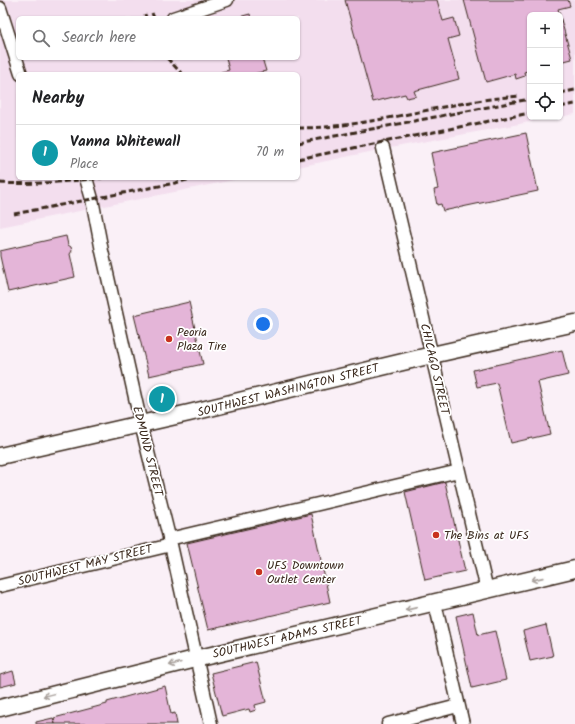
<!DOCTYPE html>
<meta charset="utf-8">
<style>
body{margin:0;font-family:Kalam,sans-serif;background:#f6f6f6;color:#202124}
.controls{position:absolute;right:12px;top:12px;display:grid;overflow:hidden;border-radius:6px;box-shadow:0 1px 3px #0004}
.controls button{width:36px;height:36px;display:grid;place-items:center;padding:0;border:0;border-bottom:1px solid #e0e0e0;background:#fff;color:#202124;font:20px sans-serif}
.you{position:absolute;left:263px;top:324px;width:14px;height:14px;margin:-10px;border:3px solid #fff;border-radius:50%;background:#1a73e8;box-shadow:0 0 0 6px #1a73e833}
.badge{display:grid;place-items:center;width:26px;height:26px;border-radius:50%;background:#1a73e8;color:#fff;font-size:13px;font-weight:700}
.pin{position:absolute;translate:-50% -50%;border:2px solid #fff;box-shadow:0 1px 4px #0006}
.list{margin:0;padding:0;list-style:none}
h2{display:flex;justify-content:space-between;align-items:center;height:52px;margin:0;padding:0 16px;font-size:17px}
h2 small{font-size:13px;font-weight:400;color:#757577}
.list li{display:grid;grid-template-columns:26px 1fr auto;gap:12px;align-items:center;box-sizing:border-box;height:56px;padding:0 16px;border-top:1px solid #e0e0e0}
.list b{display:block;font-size:15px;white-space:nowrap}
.list p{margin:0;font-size:13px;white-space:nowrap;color:#757577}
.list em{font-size:13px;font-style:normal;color:#757577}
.icon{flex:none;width:22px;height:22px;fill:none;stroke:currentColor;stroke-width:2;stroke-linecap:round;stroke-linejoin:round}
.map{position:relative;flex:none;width:575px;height:724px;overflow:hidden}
.search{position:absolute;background:#fff;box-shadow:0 1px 3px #0004;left:16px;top:16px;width:284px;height:44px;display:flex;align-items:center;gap:10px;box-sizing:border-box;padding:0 14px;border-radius:6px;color:#757577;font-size:15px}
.panel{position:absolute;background:#fff;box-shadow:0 1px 3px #0004;left:16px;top:72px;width:284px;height:108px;border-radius:6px}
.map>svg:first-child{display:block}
.built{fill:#f3deee;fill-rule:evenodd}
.building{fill:#e4b5d8;stroke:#3b2a1e}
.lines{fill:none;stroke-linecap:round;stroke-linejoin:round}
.minor-casing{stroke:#3b2a1e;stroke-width:15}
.major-casing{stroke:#3b2a1e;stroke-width:19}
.minor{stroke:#fff;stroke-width:12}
.major{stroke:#fff;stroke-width:16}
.rail{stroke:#3b2a1e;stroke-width:3;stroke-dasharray:6 3;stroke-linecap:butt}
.oneway{stroke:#a79f9a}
.poi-dot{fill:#c8321e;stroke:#fff;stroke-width:1.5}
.labels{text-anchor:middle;stroke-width:3.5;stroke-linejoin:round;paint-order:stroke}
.poi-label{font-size:12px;fill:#3b2a1e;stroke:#fff;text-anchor:start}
.street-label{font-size:12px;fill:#3b2a1e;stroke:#fff}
</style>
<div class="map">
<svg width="575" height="724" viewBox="0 0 575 724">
<rect width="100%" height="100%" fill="#faf0f7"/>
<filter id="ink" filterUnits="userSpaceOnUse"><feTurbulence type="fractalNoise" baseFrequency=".025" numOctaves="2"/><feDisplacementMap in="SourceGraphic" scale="8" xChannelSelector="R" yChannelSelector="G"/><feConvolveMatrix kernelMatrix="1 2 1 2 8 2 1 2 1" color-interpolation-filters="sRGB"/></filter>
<g filter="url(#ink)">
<!-- built -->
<path class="built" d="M 0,0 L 575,0 L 575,114 L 560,117 L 560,15 L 530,15 L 530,117 L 557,117 L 374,151 L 298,167 L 298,74 L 18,74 L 18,178 L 244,178 L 0,227 ZM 18,18 L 298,18 L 298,58 L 18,58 Z"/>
<!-- building -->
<path class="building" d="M 345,0 L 437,0 L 443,21 L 454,18 L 459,36 L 448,39 L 459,79 L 414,91 L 416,96 L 407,98 L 405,94 L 373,102 Z
M 464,0 L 568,0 L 570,6 L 558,9 L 560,15 L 530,15 L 530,70 L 524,72 L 525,76 L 516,79 L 515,74 L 486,82 Z
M 250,14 L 251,18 L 235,18 Z
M 560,16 L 572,59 L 560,62 Z
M 226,58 L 262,58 L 266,71 L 253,74 L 221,74 L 221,72 L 229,70 Z
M 526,133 L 538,191 L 443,211 L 441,204 L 437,205 L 434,190 L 438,189 L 431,153 Z
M 66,236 L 68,245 L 71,247 L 72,251 L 70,254 L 75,277 L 8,292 L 0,256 L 0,251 Z
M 189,302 L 203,364 L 149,376 L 134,315 Z
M 562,350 L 568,375 L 538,382 L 550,434 L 511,443 L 497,383 L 477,387 L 473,370 Z
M 445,482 L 465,571 L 425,580 L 405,492 Z
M 311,514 L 330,602 L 208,630 L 187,543 Z
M 473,612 L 478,635 L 495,631 L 506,680 L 472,688 L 456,616 Z
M 546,625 L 553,656 L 530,661 L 523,631 Z
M 256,662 L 266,702 L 255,705 L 256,710 L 250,712 L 249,709 L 222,716 L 211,673 Z
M 13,671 L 16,683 L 0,687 L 0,675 Z
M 165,686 L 171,714 L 175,713 L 177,724 L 55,724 L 54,718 L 107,704 L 107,702 Z
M 53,718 L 55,724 L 36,724 L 36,722 Z"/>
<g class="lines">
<defs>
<path id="minor" d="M 0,8 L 21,74
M 173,18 L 227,0
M 383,148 L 487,590
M 86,178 L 92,199 L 102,251 L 141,424 L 171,545 L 211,724
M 169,539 L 459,471
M 0,586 L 171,545
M 435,603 L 463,724
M 388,724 L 458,706"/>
<path id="major" d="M 0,456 L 189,413 L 432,355 L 575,323
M 0,708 L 195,659 L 575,569"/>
</defs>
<!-- minor casing -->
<use href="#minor" class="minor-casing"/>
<!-- major casing -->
<use href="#major" class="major-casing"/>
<!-- minor -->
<use href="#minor" class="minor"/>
<!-- major -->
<use href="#major" class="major"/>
<!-- rail -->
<path class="rail" d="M 152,13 L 154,18
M 145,14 L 146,18
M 167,58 L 182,74
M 560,93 L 575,90
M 560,107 L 575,104
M 298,128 C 373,128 445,101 520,96
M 298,143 L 530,99
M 298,159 L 530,113
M 0,183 C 35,185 68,181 102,178
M 14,214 L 175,183 L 194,178"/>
</g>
<!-- one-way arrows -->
<defs><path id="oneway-shaft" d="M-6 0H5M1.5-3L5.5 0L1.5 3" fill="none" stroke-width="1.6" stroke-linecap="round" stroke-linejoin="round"/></defs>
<g class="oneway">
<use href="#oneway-shaft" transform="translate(537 579) rotate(167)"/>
<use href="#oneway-shaft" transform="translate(411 609) rotate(167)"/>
<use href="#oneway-shaft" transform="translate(175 664) rotate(166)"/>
<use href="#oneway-shaft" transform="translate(49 695) rotate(166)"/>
</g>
</g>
<!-- markers -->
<g class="poi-dot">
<circle cx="169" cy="339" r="4"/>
<circle cx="436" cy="535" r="4"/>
<circle cx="259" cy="572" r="4"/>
</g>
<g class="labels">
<!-- poi labels -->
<g class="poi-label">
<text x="177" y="336">Peoria<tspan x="177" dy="14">Plaza Tire</tspan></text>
<text x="444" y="539">The Bins at UFS</text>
<text x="267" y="569">UFS Downtown<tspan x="267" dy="14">Outlet Center</tspan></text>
</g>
<!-- street labels -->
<g class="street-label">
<text transform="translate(435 369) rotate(77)" y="4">CHICAGO STREET</text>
<text transform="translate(288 390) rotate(-14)" y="4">SOUTHWEST WASHINGTON STREET</text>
<text transform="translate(148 451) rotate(76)" y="4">EDMUND STREET</text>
<text transform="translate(85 565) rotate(-14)" y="4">SOUTHWEST MAY STREET</text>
<text transform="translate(287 637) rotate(-13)" y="4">SOUTHWEST ADAMS STREET</text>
</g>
</g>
</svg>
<div class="controls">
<button>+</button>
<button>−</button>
<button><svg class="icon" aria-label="locate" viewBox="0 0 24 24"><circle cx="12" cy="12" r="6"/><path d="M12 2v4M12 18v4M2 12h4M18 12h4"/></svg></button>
</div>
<div class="you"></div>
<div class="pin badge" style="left:162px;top:399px;background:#0f9aa8">1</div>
<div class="search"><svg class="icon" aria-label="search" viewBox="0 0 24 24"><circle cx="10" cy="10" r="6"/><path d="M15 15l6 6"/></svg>Search here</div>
<section class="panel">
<h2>Nearby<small></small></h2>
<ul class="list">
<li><span class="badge" style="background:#0f9aa8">1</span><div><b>Vanna Whitewall</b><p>Place</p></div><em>70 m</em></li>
</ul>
</section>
</div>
